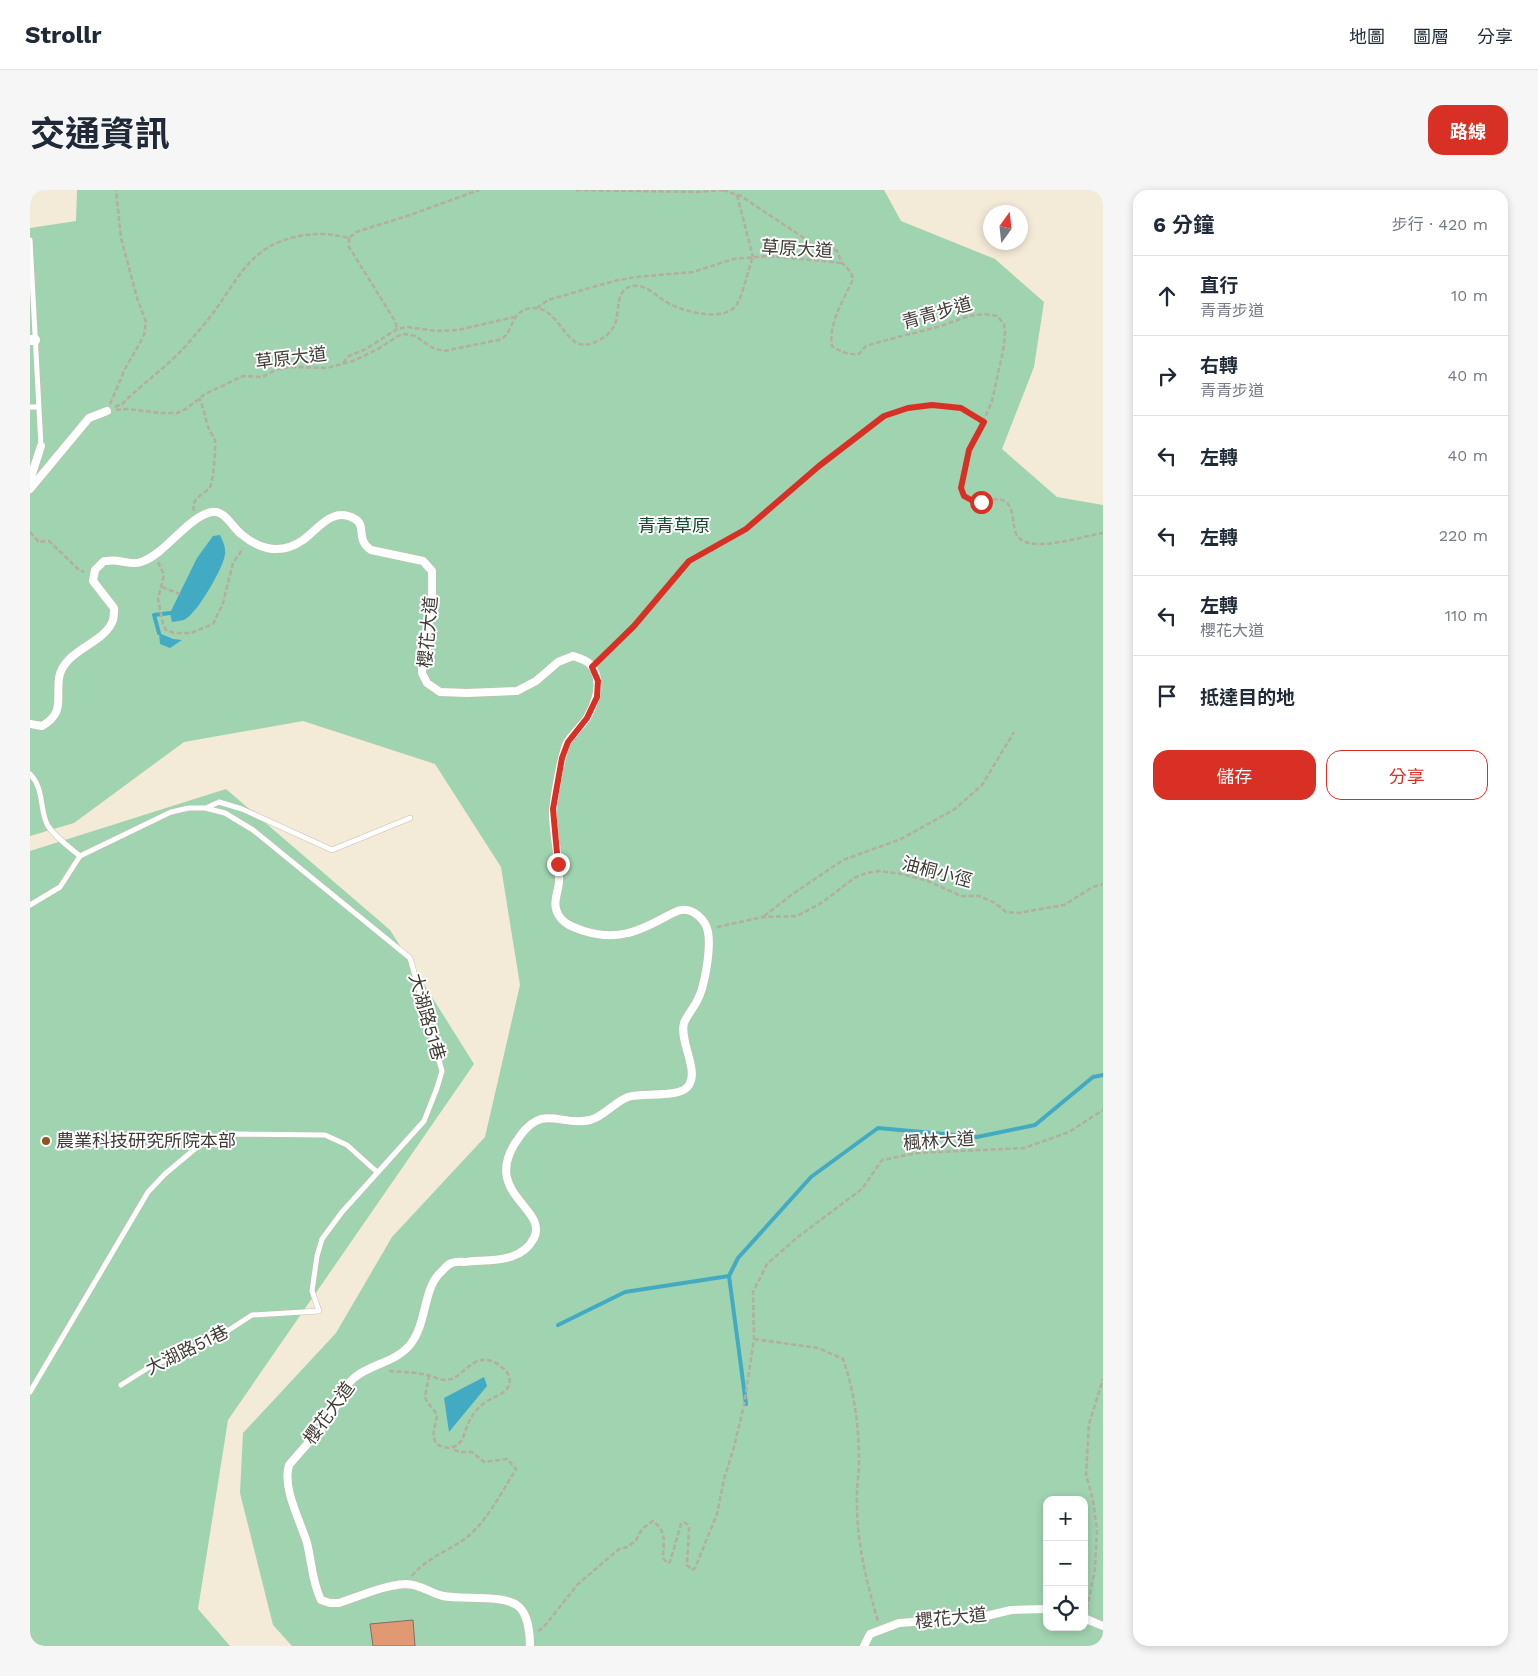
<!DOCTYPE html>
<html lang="zh-TW">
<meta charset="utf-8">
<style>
body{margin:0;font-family:"Work Sans","Noto Sans TC",sans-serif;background:#f6f6f7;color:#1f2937}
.controls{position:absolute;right:15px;bottom:15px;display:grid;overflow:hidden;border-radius:10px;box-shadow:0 2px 8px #0003}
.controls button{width:45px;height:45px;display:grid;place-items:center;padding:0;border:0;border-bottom:1px solid #e0e1e3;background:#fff;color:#1f2937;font:25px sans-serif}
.compass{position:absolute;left:953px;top:15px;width:45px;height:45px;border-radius:50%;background:#fff;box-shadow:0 2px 8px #0003;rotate:15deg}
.stop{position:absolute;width:15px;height:15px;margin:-11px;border:4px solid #d93025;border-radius:50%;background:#fff}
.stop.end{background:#d93025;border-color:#fff;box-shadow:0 1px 5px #0008}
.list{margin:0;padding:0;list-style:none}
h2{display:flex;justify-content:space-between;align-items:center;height:65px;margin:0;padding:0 20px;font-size:21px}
h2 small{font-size:16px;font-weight:400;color:#747a83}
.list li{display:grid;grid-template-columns:32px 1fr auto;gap:15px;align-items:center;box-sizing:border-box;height:80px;padding:0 20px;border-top:1px solid #e0e1e3}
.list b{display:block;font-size:19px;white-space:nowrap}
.list p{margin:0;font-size:16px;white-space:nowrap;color:#747a83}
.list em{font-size:16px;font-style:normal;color:#747a83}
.actions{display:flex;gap:10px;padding:15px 20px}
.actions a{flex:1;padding:11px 0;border:1px solid #d93025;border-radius:15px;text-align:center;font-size:18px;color:#d93025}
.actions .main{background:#d93025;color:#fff}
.icon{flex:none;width:28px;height:28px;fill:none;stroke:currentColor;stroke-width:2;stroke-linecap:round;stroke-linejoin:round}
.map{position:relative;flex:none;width:1073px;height:1456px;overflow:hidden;border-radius:15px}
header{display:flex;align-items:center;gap:30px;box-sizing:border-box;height:70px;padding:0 25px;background:#fff;border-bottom:1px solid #e0e1e3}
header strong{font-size:24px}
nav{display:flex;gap:28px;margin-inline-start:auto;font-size:18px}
.intro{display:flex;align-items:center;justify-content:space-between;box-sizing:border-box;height:120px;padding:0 30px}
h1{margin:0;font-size:35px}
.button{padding:12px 22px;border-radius:15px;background:#d93025;color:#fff;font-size:18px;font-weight:700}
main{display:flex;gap:30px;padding:0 30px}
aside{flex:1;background:#fff;border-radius:15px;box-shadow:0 2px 8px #0003}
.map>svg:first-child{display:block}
.green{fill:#a0d3b0;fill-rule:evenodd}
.water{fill:#42abc3}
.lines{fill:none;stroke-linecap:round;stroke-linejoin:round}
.stream{stroke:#42abc3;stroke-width:4}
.building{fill:#e19974;stroke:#806e66}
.service-casing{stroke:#c8bead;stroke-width:6}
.pedestrian-casing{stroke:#c8bead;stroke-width:9}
.minor-casing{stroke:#c8bead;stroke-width:11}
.path{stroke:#b5ad9f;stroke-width:2.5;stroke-dasharray:5 2.5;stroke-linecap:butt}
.service{stroke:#fff;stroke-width:5}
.pedestrian{stroke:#fff;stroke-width:8}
.minor{stroke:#fff;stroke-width:10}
.route{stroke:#d93025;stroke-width:6}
.poi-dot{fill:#93531d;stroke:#fff;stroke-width:2}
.labels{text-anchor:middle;stroke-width:4;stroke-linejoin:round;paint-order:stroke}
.street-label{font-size:18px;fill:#403c35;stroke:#fff}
.park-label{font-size:18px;fill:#114a2b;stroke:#fff}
.poi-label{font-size:18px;fill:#403c35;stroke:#fff;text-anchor:start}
</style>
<header>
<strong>Strollr</strong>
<nav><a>地圖</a><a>圖層</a><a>分享</a></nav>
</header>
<div class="intro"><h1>交通資訊</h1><a class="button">路線</a></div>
<main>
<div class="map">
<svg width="1073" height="1456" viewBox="0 0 1073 1456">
<rect width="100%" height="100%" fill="#f4ead8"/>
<!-- green -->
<path class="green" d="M 47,0 L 854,0 L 871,31 L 965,69 L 1014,112 L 1004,177 L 972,259 L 1027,307 L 1073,315 L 1073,1456 L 262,1456 L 243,1435 L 210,1303 L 213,1243 L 306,1143 L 362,1047 L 455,947 L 490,795 L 471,677 L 405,574 L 273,531 L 154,552 L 44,633 L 0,646 L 0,38 L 46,31 ZM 1017,1310 L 1054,1310 L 1054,1437 L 1017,1437 Z
M 196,599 L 360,740 L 444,874 L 198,1230 L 168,1419 L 200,1456 L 0,1456 L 0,661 Z"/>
<!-- water -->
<path class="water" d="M 190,345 C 193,351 196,358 195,364 C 194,377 168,421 157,428 C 154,431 147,431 142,432 L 140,423 L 167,368 L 183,346 Z
M 129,443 L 143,449 L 152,450 L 140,458 L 130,454 Z
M 454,1187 L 457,1196 L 419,1242 L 414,1208 Z"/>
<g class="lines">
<!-- stream -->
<path class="stream" d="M 129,443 L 124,425 L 140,423
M 699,1086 L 716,1214
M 528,1135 L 595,1102 L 699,1086 L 708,1068 L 781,987 L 848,938 L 947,947 L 1005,935 L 1063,887 L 1073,885"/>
</g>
<!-- building -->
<path class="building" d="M 383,1430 L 385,1456 L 343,1456 L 340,1434 Z"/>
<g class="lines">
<defs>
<path id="service" d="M 0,50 L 11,256
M 0,217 L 8,217
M 0,584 C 15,599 9,621 18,636 C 26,648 39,657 50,666
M 176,618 L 189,612 L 212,619 L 302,660 L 380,628
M 0,715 L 30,697 L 50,666 L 141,622 L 159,618 L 175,618 L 195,623 L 223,640 L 380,768 L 412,881 L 407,898 L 394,931 L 312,1022 L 292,1049 L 287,1066 L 282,1101 L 289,1121 L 222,1125 L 182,1151 L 121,1176 L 91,1195
M 0,1202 L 118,1002 L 135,984 L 172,953 L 195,946 L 208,944 L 295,945 L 317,955 L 347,982"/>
<path id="pedestrian" d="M 0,290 L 11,256
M 0,299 L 59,228 L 77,221
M 0,534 L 12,536 C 35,523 26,509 29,488 C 33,460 75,454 83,430 C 84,426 84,422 84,418 L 63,391 L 65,380 L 74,371 C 79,371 84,370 89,371 C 97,372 103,375 111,372 C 136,364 158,326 182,322 C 195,320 202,337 211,344 C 218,350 228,356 237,358 C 250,361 263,357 273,350 C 289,338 303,316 325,329 C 337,336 325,349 341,360 L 393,371 L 402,381 L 402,410 L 392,470 L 392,483 L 397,493 L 410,502 L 437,503 L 487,501 L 506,491 L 528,472 L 543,466 C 549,468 556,470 560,474 C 574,490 566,512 557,528 C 551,537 542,544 537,553 C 531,566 524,608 523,622 C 523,646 530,669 529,692 C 528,703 522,714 528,724 C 533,734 543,737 554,741 C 567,745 583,747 598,743 C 612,740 626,732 639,725 C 641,724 649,720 651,720 C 663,718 676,730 678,742 C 681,758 675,797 667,811 C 663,819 657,825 654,833 C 649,851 669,880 659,895 C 651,909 613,902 598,907 C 584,912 574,927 560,930 C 531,937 514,913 490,946 C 447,1003 519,1017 504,1048 C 491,1074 458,1069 435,1072 C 430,1072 426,1071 422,1073 C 418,1074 415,1078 412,1081 C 392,1098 398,1134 379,1156 C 364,1173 340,1174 324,1188 C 314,1196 310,1210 304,1220 C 291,1240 274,1257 259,1275 C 252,1298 270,1330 277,1353 C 282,1373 282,1392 291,1410 L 300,1413 L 309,1413 C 330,1406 354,1395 376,1394 C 390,1394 400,1403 413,1406 C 432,1410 473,1404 488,1416 C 498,1424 500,1444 500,1456
M 1054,1428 L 1073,1436
M 834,1456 L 840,1444 L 869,1433 L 952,1427 L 981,1420 L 1017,1419"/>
<path id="minor" d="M 0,150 L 5,150"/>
</defs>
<!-- service casing -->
<use href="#service" class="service-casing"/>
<!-- pedestrian casing -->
<use href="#pedestrian" class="pedestrian-casing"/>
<!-- minor casing -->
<use href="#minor" class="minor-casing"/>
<!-- path -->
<path class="path" d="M 546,0 L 667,2 L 693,0
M 693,0 L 711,6 L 783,54 L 798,57 L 807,61 L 812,73 L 821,82 L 823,89 C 814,109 798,134 802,156 C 811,162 818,165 829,164 L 836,156 C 858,149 881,144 904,138 C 927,132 942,120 967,126 L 974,134 L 975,142 L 974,156 L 962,211 L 951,237 L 939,260 L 931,298 L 934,305 C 940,309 945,312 952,312 C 959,311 967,307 974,311 C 983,315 982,327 984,335 C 984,339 986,346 990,349 C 1005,362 1054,346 1073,343
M 707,5 L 723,67
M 319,48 L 319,57 L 365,131 L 367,139
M 507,118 L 518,110 L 584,91 L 606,87 L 663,82 L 703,69 L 739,66 L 812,73
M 313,173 L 319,166 L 336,159 L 367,139 L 377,137 L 406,141 L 428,140 L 484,127
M 80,214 L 95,179 L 107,158 L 114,145 L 116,132 L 107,108 L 91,48 L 86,0
M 85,217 L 92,214 C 110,196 131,181 149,163 C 157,155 164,146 171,138 C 207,98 213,54 275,45 C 290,43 304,44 319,48 L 326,42 L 380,25 L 449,0
M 86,220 L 98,219 L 130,223 L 147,223 L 156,219 L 175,204 L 213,186 L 232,187 L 248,179 L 261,177 L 297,178 L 323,171 L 348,159 L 368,146 L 375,144 L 385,146 L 403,158 L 414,161 L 468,150 C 485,146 478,120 502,118 C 533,116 535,171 569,150 C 576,147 582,141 585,134 C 590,121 585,98 603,96 C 615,94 624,104 633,110 C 649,121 695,134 707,114 C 713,104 718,80 723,67
M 164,321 C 161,307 173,306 180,297 C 183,292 186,257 185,251 C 184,247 180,242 178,237 C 175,227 174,218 169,208
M 0,342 L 9,352 L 19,351 L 48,379 L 54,382
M 128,372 L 134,385 L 128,409 L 133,434 L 136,440 L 144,443 L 161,443 L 183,434 L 193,413 L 203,373 L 213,358
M 132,397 L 150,404
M 569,471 L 604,436 L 659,371 L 716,339 L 755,307 L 789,275 L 854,226 L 878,218 L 902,215 L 931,218 L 953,232
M 734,726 L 764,703 L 813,670 L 871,649 L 925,619 L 952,595 L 984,542
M 687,737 L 733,727 L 767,726 L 793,712 L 824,688 L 836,683 L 849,681 L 872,684 L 898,691 L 931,706 L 949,706 L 965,713 L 976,722 L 988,723 L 1034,715 L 1063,697 L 1073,694
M 724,1149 L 788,1158 L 813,1169 C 824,1200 829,1236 829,1270 C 829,1285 826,1300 827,1315 C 827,1354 837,1394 848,1431
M 359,1181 C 372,1182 385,1182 397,1185 C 403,1186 409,1190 415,1190 C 434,1190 442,1160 466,1173 C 471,1176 477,1181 479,1186 C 481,1191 479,1197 476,1200 C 471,1205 464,1207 459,1210 C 446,1217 439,1229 435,1242 C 432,1253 425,1260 413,1257 C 410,1256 406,1254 405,1251 C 401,1243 407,1232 407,1224 L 397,1212 L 395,1207 L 399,1185
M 382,1386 C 395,1369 418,1361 436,1348 C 458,1330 471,1303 486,1279 L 477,1269 L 454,1272 L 442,1262 L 430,1262 L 422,1259
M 1057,1419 L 1065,1379 L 1067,1339 L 1063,1310 L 1056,1285 L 1059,1234 L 1073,1189
M 508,1441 L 513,1438 L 548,1394 L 589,1359 L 598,1357 L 606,1350 L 613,1338 L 623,1331 C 638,1344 633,1350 633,1368 L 637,1373 L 640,1372 L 651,1334 L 654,1332 L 658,1335 L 659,1339 L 657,1375 L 662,1380 L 665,1378 L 687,1324 L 694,1289 L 704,1257 L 714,1215 L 724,1149 L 723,1102 L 737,1074 L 769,1046 L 832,999 L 852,970 L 887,963 L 994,958 L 1039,942 L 1073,920"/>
<!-- service -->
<use href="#service" class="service"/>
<!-- pedestrian -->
<use href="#pedestrian" class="pedestrian"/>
<!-- minor -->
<use href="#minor" class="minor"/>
</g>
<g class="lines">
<!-- route -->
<path class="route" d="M 528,674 L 523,619 L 532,568 L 538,552 L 557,528 L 567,507 L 568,491 L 562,477 L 604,436 L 659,371 L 716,339 L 789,276 L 854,226 L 878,218 L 902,215 L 931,218 L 954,232 L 939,260 L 931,298 L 934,306 L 943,311 L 951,312"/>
</g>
<!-- markers -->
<circle class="poi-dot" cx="16" cy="951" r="5"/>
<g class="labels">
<!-- street labels -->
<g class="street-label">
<text transform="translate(767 59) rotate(3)" y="6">草原大道</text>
<text transform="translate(907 123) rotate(-16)" y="6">青青步道</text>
<text transform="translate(261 168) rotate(-7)" y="6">草原大道</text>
<text transform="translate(398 442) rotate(-85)" y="6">櫻花大道</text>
<text transform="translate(907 682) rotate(15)" y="6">油桐小徑</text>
<text transform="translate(397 827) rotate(74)" y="6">大湖路51巷</text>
<text transform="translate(909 951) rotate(-4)" y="6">楓林大道</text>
<text transform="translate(157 1160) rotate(-26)" y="6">大湖路51巷</text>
<text transform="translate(299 1223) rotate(-54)" y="6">櫻花大道</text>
<text transform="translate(921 1428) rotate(-6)" y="6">櫻花大道</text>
</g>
<!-- park labels -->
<g class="park-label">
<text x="644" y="342">青青草原</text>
</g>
<!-- poi labels -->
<g class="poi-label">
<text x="26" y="957">農業科技研究所院本部</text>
</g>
</g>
</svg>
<div class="controls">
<button>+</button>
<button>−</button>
<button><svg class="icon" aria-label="locate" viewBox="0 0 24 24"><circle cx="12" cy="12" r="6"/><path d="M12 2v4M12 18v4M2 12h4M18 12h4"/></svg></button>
</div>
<svg class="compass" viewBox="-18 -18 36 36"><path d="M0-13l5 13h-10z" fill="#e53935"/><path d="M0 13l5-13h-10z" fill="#747a83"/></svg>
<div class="stop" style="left:951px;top:312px"></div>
<div class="stop end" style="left:528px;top:674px"></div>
</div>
<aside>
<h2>6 分鐘<small>步行 · 420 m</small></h2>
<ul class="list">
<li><svg class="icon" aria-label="ahead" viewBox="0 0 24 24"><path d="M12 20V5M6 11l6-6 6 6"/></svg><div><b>直行</b><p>青青步道</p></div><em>10 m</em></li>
<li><svg class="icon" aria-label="right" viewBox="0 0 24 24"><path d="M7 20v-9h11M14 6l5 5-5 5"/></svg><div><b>右轉</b><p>青青步道</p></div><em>40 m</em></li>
<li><svg class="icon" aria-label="left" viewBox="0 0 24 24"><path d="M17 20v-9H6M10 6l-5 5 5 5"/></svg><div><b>左轉</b></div><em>40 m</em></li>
<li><svg class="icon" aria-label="left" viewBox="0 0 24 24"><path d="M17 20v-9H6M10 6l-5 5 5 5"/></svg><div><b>左轉</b></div><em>220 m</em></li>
<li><svg class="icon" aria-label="left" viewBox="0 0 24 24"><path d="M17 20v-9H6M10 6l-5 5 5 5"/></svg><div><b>左轉</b><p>櫻花大道</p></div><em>110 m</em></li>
<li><svg class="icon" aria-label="arrive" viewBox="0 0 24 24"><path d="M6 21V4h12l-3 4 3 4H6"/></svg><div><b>抵達目的地</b></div></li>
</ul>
<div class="actions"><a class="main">儲存</a><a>分享</a></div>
</aside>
</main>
